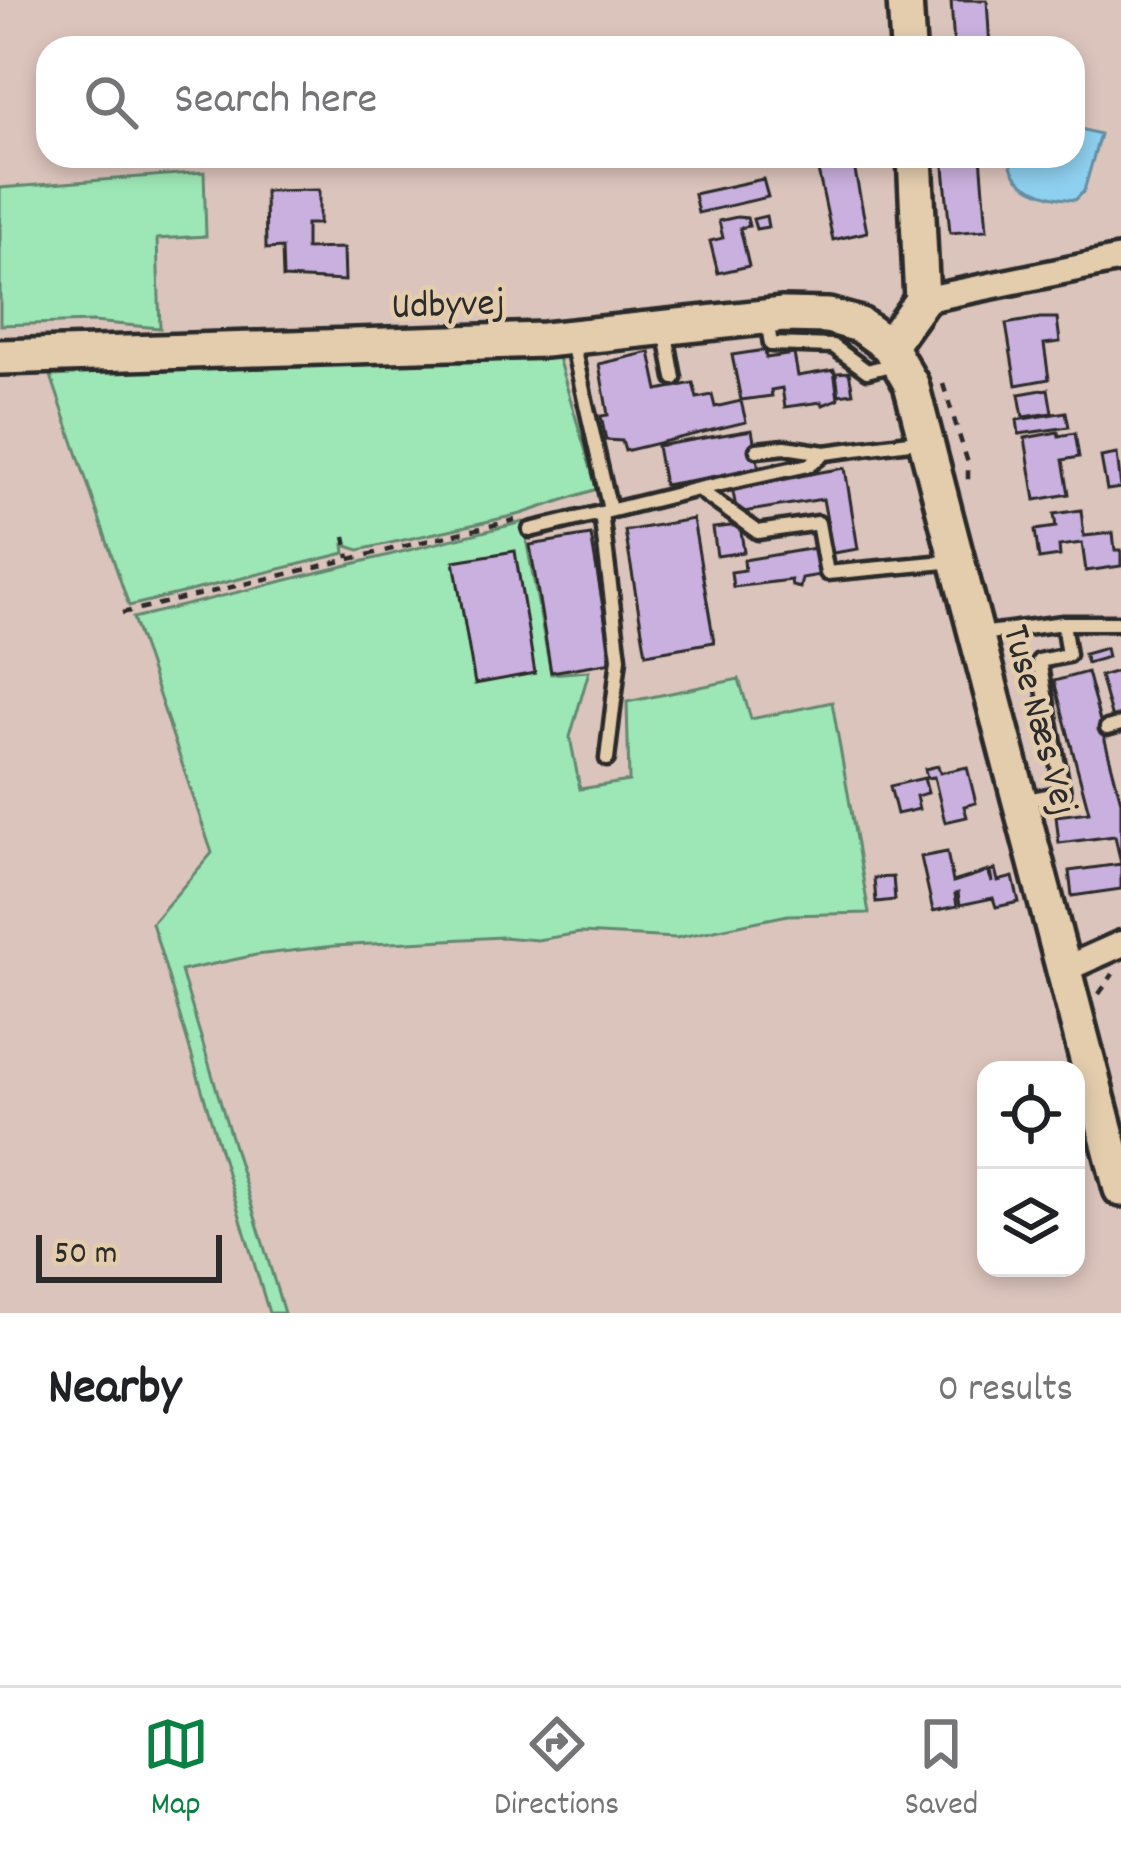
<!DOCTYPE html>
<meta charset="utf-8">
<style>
body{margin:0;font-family:Dekko,sans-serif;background:#f2f2f2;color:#202124}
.controls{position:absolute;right:36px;bottom:36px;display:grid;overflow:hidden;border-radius:24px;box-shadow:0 6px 18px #0003}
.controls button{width:108px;height:108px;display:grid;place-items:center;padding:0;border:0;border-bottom:3px solid #e0e0e0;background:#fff;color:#202124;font:60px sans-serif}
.scale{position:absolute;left:36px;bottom:30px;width:186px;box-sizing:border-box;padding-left:12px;border:6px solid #2b2b2b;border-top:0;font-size:33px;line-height:42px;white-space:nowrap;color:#2b2b2b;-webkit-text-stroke:9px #e3cdad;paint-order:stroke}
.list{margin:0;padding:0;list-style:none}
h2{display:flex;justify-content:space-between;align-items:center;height:156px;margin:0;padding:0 48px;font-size:51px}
h2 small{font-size:39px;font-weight:400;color:#757577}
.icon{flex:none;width:66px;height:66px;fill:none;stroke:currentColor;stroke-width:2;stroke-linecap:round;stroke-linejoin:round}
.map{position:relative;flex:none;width:1121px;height:1313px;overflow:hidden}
.search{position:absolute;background:#fff;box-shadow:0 6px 18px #0003;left:36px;right:36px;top:36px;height:132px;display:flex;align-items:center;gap:30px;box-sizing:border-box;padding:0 42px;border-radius:36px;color:#757577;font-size:45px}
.sheet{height:372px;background:#fff}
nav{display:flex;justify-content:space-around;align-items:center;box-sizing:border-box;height:168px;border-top:3px solid #e0e0e0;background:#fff;font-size:33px;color:#757577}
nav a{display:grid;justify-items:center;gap:6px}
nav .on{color:#0b8043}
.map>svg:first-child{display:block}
.green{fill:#9de6b5;stroke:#648870;stroke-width:3}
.water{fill:#8ed0ef;stroke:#668ea1;stroke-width:3}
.building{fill:#c9b0de;stroke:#2b2b2b;stroke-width:3}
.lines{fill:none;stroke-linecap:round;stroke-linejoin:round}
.service-casing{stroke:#2b2b2b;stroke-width:21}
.minor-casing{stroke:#2b2b2b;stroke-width:33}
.tertiary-casing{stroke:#2b2b2b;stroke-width:42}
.path{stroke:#2b2b2b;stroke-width:4.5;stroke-dasharray:9 9;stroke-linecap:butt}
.service{stroke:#e3cdad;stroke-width:12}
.minor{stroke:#e3cdad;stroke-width:24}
.tertiary{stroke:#e3cdad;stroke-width:33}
.labels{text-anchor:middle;stroke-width:9;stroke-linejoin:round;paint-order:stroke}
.street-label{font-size:39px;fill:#2b2b2b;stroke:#e3cdad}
</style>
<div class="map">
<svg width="1121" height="1313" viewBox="0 0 1121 1313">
<rect width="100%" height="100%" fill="#dbc4bc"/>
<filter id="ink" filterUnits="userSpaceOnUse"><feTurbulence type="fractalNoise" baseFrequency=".00833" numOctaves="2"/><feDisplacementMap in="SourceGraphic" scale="24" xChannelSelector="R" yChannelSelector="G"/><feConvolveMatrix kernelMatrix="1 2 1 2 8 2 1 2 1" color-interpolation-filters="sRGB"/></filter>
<g filter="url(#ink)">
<!-- green -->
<path class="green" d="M 204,172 L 206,236 L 157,239 L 160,328 L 93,322 L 0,325 L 0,188 Z
M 556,351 L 597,489 L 521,514 L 359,550 L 344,545 L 345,553 L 129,606 L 51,376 L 73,375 L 72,367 Z
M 523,522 L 551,674 L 589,671 L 570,737 L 580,789 L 629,781 L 627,702 L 739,679 L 751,719 L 832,702 L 869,913 L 788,915 L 676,938 L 580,933 L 537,940 L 502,937 L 334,946 L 256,955 L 181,971 L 284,1313 L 269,1313 L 152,923 L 212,853 L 133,618 Z"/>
<!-- water -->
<path class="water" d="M 1073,127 L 1100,134 L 1084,191 L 1075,200 C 1048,198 1009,187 1010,156 L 1073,156 Z"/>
<!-- building -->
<path class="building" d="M 951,0 L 987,0 L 990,48 L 954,48 Z
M 838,156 L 852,156 L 867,232 L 833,240 L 816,161 Z
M 943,156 L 981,156 L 987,230 L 950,233 Z
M 763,179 L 768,197 L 698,213 L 694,194 Z
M 319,190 L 319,224 L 306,224 L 306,249 L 344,248 L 345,281 L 283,278 L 282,248 L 266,249 L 265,191 Z
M 766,216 L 768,227 L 756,229 L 753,219 Z
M 737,217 L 747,218 L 749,226 L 740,228 L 749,266 L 718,273 L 710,241 L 723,238 L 719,221 Z
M 1040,318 L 1057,318 L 1060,342 L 1044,344 L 1049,379 L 1016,385 L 1006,324 Z
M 765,350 L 766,358 L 794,354 L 798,376 L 834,370 L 838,399 L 823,405 L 822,402 L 785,407 L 782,388 L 771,390 L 772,396 L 741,400 L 732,355 Z
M 650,352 L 658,390 L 693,383 L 697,398 L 712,395 L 715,407 L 741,401 L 746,422 L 625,451 L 622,441 L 606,440 L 601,416 L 608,415 L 599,364 Z
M 849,372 L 853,393 L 839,395 L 836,373 Z
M 1048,389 L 1052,413 L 1023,417 L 1019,394 Z
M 1066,412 L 1069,427 L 1019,434 L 1017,420 Z
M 752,430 L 759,469 L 664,485 L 657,446 Z
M 1058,432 L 1059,436 L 1075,433 L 1079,457 L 1063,460 L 1069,494 L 1035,500 L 1025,438 Z
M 1117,454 L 1121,488 L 1107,490 L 1101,457 Z
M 845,468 L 858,549 L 833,553 L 823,499 L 737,513 L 732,487 Z
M 1081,510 L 1084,536 L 1113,533 L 1115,550 L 1121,550 L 1121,566 L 1086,571 L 1082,543 L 1059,546 L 1060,556 L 1039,559 L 1035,530 L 1056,527 L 1054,514 Z
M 693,519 L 714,642 L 646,654 L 625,531 Z
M 740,525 L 744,552 L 717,556 L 713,528 Z
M 591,535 L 612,662 L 551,672 L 530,545 Z
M 815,548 L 820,575 L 802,578 L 800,588 L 792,586 L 791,580 L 733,587 L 731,572 L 745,570 L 744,560 Z
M 515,551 L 535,673 L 475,684 L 454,561 Z
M 1106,648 L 1108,657 L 1087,663 L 1084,654 Z
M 1121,670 L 1121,717 L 1112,719 L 1100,676 Z
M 1087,672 L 1121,801 L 1121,889 L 1072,896 L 1069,871 L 1121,864 L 1115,836 L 1059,843 L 1056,816 L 1089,812 L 1054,681 Z
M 938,766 L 940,773 L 967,767 L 976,803 L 964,806 L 967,817 L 945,822 L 934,777 L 927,778 L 925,769 Z
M 924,778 L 928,793 L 916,796 L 919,809 L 897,814 L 890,786 Z
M 947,852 L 953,882 L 988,871 L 992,882 L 990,871 L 995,869 L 998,881 L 1013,877 L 1019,902 L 996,907 L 993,898 L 960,905 L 958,893 L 955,894 L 957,906 L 933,911 L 921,857 Z
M 893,877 L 895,900 L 876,902 L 874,878 Z"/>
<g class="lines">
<defs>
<path id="service" d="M 767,320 L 771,344 L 833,346 L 867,371 L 898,363
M 665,329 L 674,378
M 571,338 L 610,510
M 925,440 L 825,453 L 809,465 L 698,489 L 758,532 L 818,523 L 827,573 L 956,561
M 757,450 L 785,447 L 825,453
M 530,530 L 601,513
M 1063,623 L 1121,623
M 980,634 L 1063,623 L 1068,655 L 1039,661 L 1063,793 L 1022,801
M 1107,728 L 1121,724
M 607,759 L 619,658 L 601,513 L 698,489"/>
<path id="minor" d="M 922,300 L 1121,259
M 1065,969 L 1121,944"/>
<path id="tertiary" d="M 905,0 L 908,48
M 889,346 L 922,300 L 915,156
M 0,357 L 544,340 L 783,315 L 828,316 L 860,325 L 889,346 L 911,384 L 1121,1189"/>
</defs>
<!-- service casing -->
<use href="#service" class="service-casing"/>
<!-- minor casing -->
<use href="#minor" class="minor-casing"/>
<!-- tertiary casing -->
<use href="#tertiary" class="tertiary-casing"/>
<!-- path -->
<path class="path" d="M 943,384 L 968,463 L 968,483
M 345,536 L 349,558
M 122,613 L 515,520
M 1099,994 L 1113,974"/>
<!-- service -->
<use href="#service" class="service"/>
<!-- minor -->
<use href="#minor" class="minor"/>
<!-- tertiary -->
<use href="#tertiary" class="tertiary"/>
</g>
</g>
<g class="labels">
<!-- street labels -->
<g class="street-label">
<text transform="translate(448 301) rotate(-2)" y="14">Udbyvej</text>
<text transform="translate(1043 719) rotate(75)" y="14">Tuse Næs Vej</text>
</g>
</g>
</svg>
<div class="controls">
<button><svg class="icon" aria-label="locate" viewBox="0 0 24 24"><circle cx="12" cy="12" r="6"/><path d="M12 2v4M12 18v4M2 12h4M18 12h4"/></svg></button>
<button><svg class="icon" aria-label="layers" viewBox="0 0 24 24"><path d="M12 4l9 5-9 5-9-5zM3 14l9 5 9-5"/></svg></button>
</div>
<div class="scale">50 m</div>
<div class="search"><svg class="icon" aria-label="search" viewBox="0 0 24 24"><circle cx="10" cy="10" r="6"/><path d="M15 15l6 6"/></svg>Search here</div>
</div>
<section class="sheet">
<h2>Nearby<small>0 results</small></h2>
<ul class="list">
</ul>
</section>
<nav>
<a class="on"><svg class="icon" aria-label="map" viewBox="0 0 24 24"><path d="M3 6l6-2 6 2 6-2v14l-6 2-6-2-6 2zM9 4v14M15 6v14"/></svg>Map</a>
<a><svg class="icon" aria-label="directions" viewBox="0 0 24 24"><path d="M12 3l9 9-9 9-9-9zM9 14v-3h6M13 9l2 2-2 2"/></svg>Directions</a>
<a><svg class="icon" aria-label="saved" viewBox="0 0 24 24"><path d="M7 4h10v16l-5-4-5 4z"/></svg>Saved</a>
</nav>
